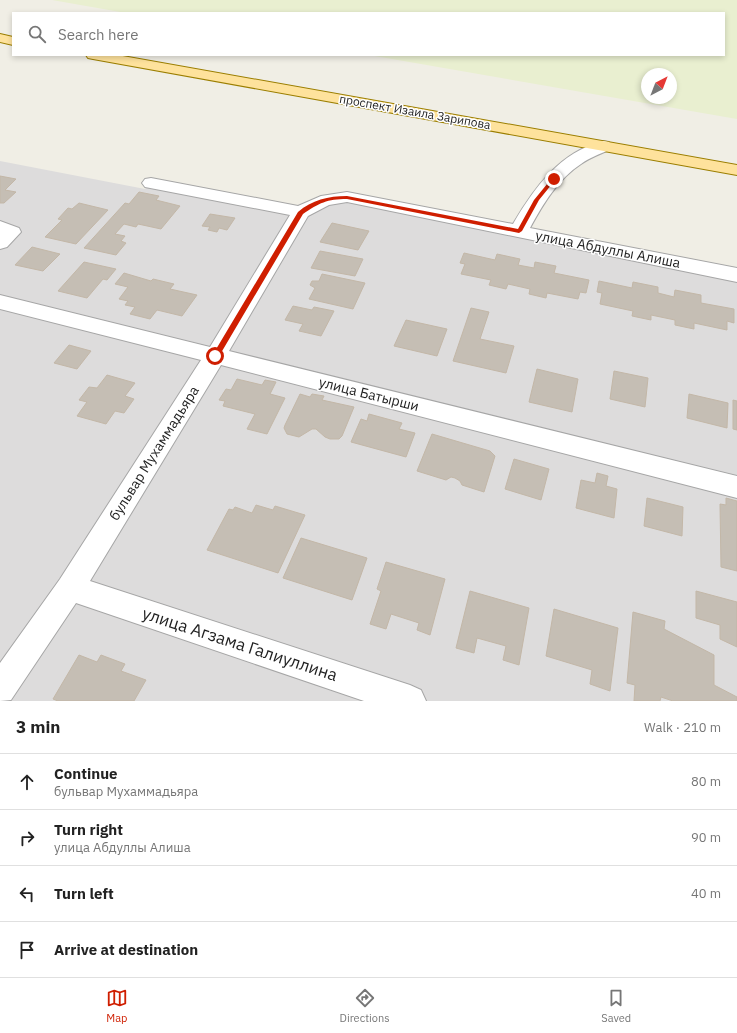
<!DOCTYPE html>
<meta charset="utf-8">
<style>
body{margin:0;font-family:"IBM Plex Sans",sans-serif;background:#f2f2f2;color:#222}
.compass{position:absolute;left:641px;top:68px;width:36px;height:36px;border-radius:50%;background:#fff;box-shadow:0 2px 6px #0003;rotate:42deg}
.stop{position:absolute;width:12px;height:12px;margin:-9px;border:3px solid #cf1e00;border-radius:50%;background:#fff}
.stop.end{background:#cf1e00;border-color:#fff;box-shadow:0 1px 4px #0008}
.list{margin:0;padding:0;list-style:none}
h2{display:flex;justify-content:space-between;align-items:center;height:52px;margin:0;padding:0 16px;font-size:17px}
h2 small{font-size:13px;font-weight:400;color:#767676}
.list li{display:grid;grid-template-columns:26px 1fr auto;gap:12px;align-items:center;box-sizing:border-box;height:56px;padding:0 16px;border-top:1px solid #e0e0e0}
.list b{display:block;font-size:15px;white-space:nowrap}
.list p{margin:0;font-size:13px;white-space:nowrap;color:#767676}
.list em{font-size:13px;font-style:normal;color:#767676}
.icon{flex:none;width:22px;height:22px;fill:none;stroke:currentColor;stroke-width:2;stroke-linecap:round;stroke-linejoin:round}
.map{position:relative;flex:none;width:737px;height:701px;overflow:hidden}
.search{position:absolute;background:#fff;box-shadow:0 2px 6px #0003;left:12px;right:12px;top:12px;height:44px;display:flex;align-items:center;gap:10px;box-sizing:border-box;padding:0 14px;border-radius:0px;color:#767676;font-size:15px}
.sheet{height:276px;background:#fff}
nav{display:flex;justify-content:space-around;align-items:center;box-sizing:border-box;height:56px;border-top:1px solid #e0e0e0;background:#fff;font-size:11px;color:#767676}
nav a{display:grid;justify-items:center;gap:2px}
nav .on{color:#cf1e00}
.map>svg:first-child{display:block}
.residential{fill:#dddcdc}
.farmland{fill:#e9efd0;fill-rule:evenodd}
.building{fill:#c5beb4;stroke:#c3b7a7}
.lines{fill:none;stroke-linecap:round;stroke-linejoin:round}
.minor-casing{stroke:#a6a6a6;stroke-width:2}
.major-casing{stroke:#9b7e00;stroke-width:2}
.minor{fill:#fff;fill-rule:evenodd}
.major{fill:#fee29c;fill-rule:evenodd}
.route{fill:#cf1e00}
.labels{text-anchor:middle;stroke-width:3;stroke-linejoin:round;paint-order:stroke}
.far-street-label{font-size:12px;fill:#1f1f1f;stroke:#fff}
.street-label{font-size:14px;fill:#1f1f1f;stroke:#fff}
.near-street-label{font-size:17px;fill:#1f1f1f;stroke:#fff}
</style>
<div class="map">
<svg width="737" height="701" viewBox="0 0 737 701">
<rect width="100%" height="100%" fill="#f0eee5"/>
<!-- residential -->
<path class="residential" d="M 0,161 L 145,189 L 151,183 L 301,212 L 331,198 L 737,278 L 737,701 L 0,701 Z"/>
<!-- farmland -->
<path class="farmland" d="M 52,0 L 737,0 L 737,119 L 369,55 L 724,55 L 724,13 L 126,13 ZM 647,74 L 671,74 L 671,98 L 647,98 Z"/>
<!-- building -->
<path class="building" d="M 0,176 L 16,179 L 5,190 L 16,192 L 4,203 L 0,203 Z
M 139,192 L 159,196 L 156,200 L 180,206 L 161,229 L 138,224 L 136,227 L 124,224 L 115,234 L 125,236 L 121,241 L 126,243 L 116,255 L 84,248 L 125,203 L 129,204 Z
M 79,203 L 108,210 L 76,244 L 45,237 L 62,220 L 58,219 L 68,208 L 72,209 Z
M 210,214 L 235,218 L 227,230 L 219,228 L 217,232 L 208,230 L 210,227 L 202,226 Z
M 332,223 L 369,231 L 358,250 L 320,242 Z
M 32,247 L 60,254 L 43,271 L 15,265 Z
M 320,251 L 363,259 L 355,276 L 311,268 Z
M 464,253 L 495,260 L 497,254 L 520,259 L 518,265 L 534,268 L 535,262 L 556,266 L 554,273 L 589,280 L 586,293 L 580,292 L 578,299 L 547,293 L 546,298 L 529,294 L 530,289 L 508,284 L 506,289 L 489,285 L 491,280 L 461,274 L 465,264 L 460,263 Z
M 84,262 L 116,269 L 107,280 L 103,279 L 87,298 L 58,291 Z
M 124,273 L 151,281 L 153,279 L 174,284 L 170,289 L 197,295 L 182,316 L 157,310 L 150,319 L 130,314 L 135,307 L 125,305 L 128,301 L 119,299 L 128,287 L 115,284 Z
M 322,274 L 365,283 L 353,309 L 309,299 L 315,288 L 310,285 L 312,281 L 319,281 Z
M 599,281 L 632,288 L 633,282 L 658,287 L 658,293 L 674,297 L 675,290 L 701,295 L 701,303 L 734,309 L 734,323 L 727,321 L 727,330 L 694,323 L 694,329 L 675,325 L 675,320 L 651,315 L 651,320 L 632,316 L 633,311 L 600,304 L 602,293 L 597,292 Z
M 293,306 L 312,310 L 314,307 L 334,311 L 321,336 L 299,331 L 303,324 L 285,320 Z
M 471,308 L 489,312 L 480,339 L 514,346 L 506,373 L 453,361 Z
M 406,320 L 447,329 L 437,356 L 394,346 Z
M 69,345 L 91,351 L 77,369 L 54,363 Z
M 537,369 L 578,379 L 572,412 L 529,402 Z
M 614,371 L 648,378 L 645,407 L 610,399 Z
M 107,375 L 135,383 L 125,396 L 134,399 L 124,413 L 115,411 L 106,424 L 77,416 L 87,402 L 79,400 L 89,387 L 97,388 Z
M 237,379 L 262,385 L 265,380 L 276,382 L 270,394 L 285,398 L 267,434 L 247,429 L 255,414 L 223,406 L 225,401 L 219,400 L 226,389 L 231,390 Z
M 300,394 L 310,397 L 312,394 L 324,396 L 322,400 L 354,407 L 342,436 L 339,439 L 330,439 L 325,437 L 316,429 L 312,429 L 299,437 L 287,434 L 284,428 L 285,425 Z
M 689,394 L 728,403 L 727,428 L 687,418 Z
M 733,400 L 737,401 L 737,430 L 733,429 Z
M 369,414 L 402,423 L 399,429 L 415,433 L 406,457 L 351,442 L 361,419 L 367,421 Z
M 432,434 L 490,451 L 495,456 L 484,492 L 462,485 L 460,481 L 455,478 L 451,477 L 446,480 L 417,471 Z
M 514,459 L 549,469 L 541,500 L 505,489 Z
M 597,473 L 608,476 L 606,486 L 617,489 L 614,518 L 576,508 L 581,480 L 595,483 Z
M 647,498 L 683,507 L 682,536 L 644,526 Z
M 726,498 L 737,501 L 737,571 L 721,567 L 720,504 L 726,505 Z
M 256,505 L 273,510 L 275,506 L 305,515 L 278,573 L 207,550 L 229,509 L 233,510 L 235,507 L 252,513 Z
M 301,538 L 367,558 L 352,600 L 283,578 Z
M 386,562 L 445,579 L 430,635 L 417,630 L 419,623 L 391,614 L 386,629 L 370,624 L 381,591 L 377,589 Z
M 470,591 L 529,608 L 519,665 L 503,660 L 506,646 L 477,638 L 474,653 L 456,648 Z
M 696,591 L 737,602 L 737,647 L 720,639 L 720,625 L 696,618 Z
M 554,609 L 618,628 L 610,691 L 590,684 L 592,670 L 546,656 Z
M 633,612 L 665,621 L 664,629 L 714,655 L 714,685 L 737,697 L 737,701 L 673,701 L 661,697 L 660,701 L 634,701 L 635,685 L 627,683 Z
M 79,655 L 97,662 L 101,655 L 125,664 L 121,671 L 146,680 L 134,701 L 58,701 L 53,699 Z"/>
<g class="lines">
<defs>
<path id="minor" d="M 603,141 L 609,142 L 611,146 L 609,150 C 600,154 589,158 581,164 C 558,179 543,204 530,228 L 737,268 L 737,282 L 347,202 L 329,205 L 308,216 L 229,351 L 737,476 L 737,498 L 221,365 L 90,581 L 410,685 L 421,690 L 426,701 L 364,701 L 76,603 L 11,700 L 0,701 L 0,663 L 60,579 L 201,360 L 0,309 L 0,295 L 210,347 L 290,215 L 145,187 L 142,183 L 145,179 L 151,178 L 298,206 L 321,196 L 347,192 L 513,224 C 534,188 560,152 603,141 Z
M 0,221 L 19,228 L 21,232 L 7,247 L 0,249 Z"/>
<path id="major" d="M 0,34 L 13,37 L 13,45 L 0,42 Z
M 86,55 L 117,55 L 737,165 L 737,175 L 93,59 L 88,58 Z"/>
</defs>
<!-- minor casing -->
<use href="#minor" class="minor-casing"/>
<!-- major casing -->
<use href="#major" class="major-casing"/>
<!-- minor -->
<use href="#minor" class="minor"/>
<!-- major -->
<use href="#major" class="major"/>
</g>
<!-- route -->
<path class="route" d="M 552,178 L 556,179 L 539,200 L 522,231 L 519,233 L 347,199 C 327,199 319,203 303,214 L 218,358 L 213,358 L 212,356 L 298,212 C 312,200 328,196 347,196 L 518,229 L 534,200 Z"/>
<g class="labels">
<!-- far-street labels -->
<g class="far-street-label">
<text transform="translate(415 112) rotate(10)" y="4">проспект Изаила Зарипова</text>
</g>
<!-- street labels -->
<g class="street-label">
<text transform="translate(608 249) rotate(11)" y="5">улица Абдуллы Алиша</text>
<text transform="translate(369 394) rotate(14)" y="5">улица Батырши</text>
<text transform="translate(154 453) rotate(-58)" y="5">бульвар Мухаммадьяра</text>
</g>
<!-- near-street labels -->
<g class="near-street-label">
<text transform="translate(240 644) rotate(18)" y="6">улица Агзама Галиуллина</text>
</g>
</g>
</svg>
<svg class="compass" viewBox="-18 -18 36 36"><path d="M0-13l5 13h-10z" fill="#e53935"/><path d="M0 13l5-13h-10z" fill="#767676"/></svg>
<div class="stop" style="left:215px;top:356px"></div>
<div class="stop end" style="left:554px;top:179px"></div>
<div class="search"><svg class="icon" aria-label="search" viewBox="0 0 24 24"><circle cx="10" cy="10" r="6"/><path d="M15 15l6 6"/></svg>Search here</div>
</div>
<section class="sheet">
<h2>3 min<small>Walk · 210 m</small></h2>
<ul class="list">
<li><svg class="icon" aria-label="ahead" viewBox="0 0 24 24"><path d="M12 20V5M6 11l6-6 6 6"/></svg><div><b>Continue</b><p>бульвар Мухаммадьяра</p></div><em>80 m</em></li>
<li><svg class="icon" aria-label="right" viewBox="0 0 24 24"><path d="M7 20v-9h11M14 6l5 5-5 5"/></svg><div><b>Turn right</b><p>улица Абдуллы Алиша</p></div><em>90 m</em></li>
<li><svg class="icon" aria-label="left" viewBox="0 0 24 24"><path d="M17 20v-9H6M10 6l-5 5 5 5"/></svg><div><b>Turn left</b></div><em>40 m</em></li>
<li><svg class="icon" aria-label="arrive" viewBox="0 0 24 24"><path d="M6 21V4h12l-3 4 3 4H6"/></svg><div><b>Arrive at destination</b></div></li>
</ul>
</section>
<nav>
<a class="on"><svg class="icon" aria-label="map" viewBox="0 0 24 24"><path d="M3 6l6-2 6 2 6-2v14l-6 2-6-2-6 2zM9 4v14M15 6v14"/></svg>Map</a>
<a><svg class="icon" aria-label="directions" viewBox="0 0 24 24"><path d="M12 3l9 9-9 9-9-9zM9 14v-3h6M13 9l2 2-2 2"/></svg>Directions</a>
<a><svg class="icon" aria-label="saved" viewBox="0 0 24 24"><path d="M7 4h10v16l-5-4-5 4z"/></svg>Saved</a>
</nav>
